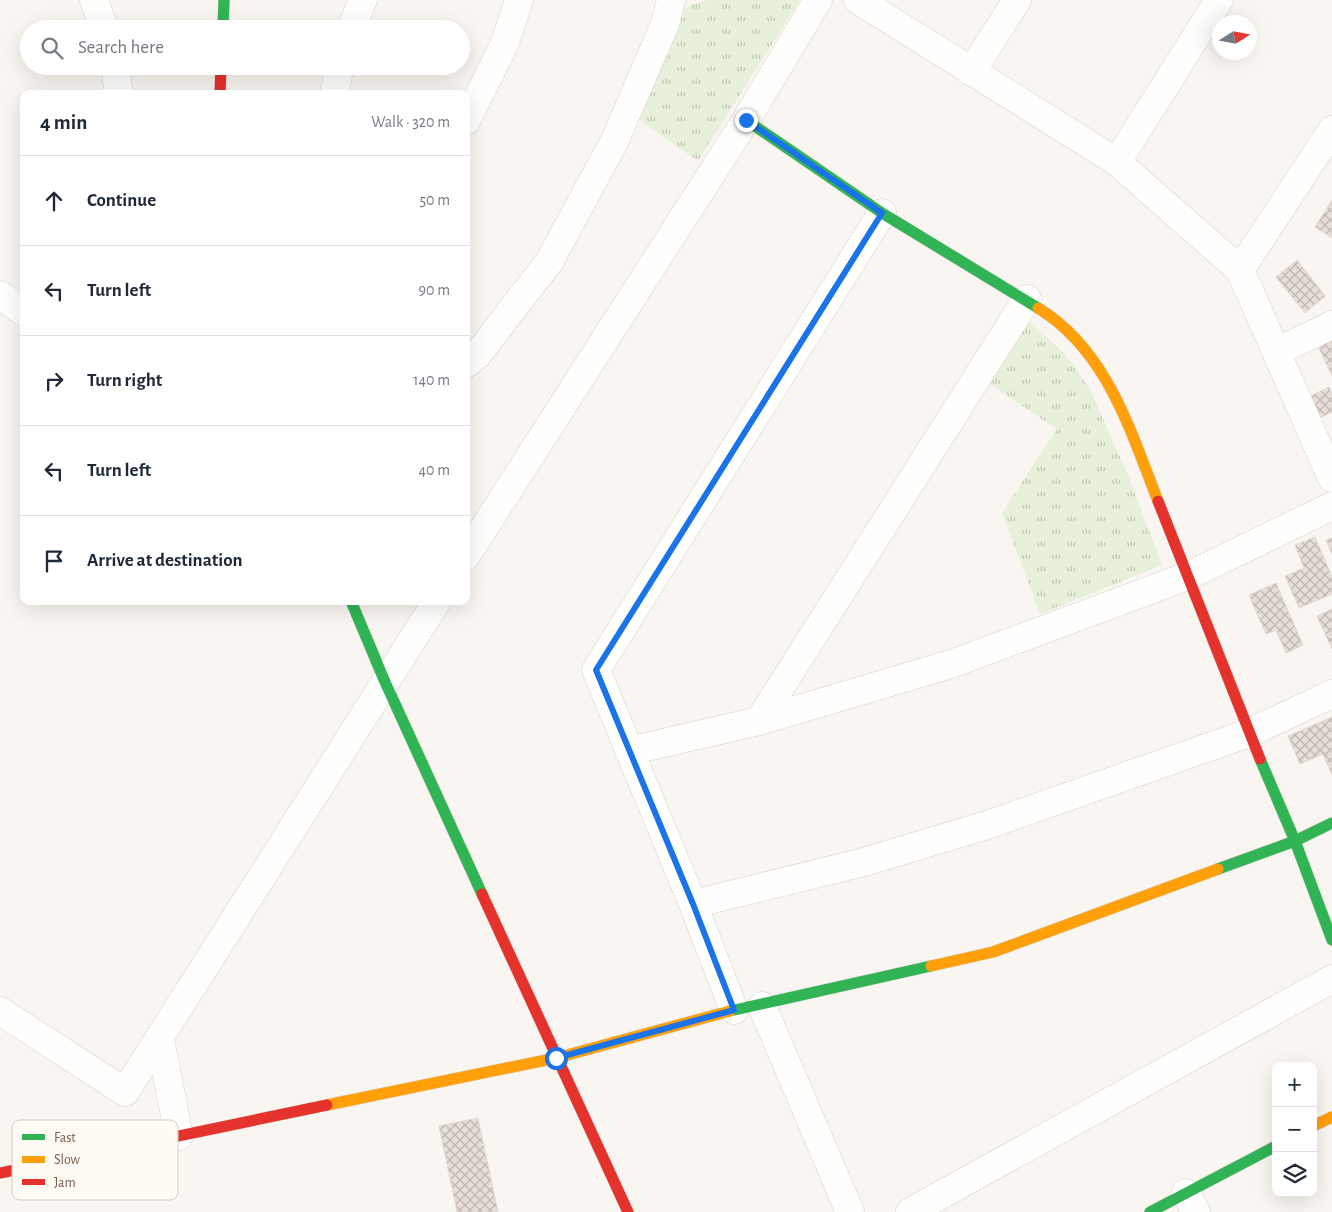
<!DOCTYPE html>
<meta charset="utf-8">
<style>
body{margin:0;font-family:"Alegreya Sans",sans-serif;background:#f2f2f3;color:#1f2937}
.controls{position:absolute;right:15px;bottom:15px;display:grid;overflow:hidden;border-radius:10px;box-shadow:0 5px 20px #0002}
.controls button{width:45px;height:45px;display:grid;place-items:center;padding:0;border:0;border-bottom:1px solid #e0e1e3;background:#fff;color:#1f2937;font:25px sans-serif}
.compass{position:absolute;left:1212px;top:15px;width:45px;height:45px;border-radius:50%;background:#fff;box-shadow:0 5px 20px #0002;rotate:79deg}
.stop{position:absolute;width:15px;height:15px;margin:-11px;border:4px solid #1a73e8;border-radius:50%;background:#fff}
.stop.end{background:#1a73e8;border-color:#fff;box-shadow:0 1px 5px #0008}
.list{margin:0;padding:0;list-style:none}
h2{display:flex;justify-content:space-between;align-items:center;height:65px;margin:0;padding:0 20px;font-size:21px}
h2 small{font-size:16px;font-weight:400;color:#747a83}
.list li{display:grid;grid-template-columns:32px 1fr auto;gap:15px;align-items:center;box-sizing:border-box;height:90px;padding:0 20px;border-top:1px solid #e0e1e3}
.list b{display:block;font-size:19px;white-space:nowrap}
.list em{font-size:16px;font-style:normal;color:#747a83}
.icon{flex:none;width:28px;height:28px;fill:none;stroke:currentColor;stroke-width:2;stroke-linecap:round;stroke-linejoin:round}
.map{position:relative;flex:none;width:1332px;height:1212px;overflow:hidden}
.search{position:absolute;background:#fff;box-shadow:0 5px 20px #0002;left:20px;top:20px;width:450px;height:55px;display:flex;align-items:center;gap:12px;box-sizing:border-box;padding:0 18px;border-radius:28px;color:#747a83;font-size:19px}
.panel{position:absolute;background:#fff;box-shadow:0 5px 20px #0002;left:20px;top:90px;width:450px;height:515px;border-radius:10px}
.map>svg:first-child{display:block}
.grass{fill:url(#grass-tufts)}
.building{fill:url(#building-cross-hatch);stroke:#e2d8d2}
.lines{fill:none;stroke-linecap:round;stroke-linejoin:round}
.street-casing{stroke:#d7d1cb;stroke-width:29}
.fast-casing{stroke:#d9d2cb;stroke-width:12}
.slow-casing{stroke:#d9d2cb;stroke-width:12}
.jam-casing{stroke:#d9d2cb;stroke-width:12}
.street{stroke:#fefefd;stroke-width:28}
.fast{stroke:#30b455;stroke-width:11}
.slow{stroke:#ff9f0a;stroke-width:11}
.jam{stroke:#e5322d;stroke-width:11}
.route{stroke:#1a73e8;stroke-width:6}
.key{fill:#fffaf3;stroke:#d7cbc1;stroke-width:1}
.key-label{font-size:14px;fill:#7a5c4d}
</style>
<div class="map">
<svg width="1332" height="1212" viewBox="0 0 1332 1212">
<defs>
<pattern id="grass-tufts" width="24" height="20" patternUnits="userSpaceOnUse" patternTransform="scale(1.25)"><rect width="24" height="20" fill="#e7f0db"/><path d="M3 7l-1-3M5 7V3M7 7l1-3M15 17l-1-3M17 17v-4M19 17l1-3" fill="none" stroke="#c0c6b4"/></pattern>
<pattern id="building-cross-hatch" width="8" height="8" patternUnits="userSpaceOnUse" patternTransform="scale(1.25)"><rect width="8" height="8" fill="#e6ded7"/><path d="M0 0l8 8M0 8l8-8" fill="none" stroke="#bfb7b1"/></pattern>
</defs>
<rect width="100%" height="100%" fill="#f9f5f0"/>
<!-- grass -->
<path class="grass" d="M 709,0 L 800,0 L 698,161 L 638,119 L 679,13 L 691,5 Z
M 1029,321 L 1065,354 L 1090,389 L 1130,480 L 1162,565 L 1040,614 L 1002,513 L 1057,429 L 988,383 Z"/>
<!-- building -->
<path class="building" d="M 1332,200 L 1332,238 L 1315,227 Z
M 1297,260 L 1325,296 L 1305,313 L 1276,277 Z
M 1332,340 L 1332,376 L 1318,346 Z
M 1329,387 L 1332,394 L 1332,412 L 1319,418 L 1309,397 Z
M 1315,537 L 1332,577 L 1332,594 L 1299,608 L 1285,576 L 1304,568 L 1295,545 Z
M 1332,538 L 1332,554 L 1326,540 Z
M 1276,583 L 1303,645 L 1286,653 L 1276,630 L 1266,634 L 1249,595 Z
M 1332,609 L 1332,649 L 1317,616 Z
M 1332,717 L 1332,775 L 1323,754 L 1300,764 L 1288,736 Z
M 478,1118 L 498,1212 L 457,1212 L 439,1126 Z"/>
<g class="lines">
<defs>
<path id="street" d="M 94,0 L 104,29
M 858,0 L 1117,162 L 1240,270 L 1332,478
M 351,29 L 363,0
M 115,66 L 119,94
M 971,72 L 1017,0
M 334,94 L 340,66
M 466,121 L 504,45 L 519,0
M 1117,162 L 1219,0
M 1240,270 L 1332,130
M 0,295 L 24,312
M 1278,351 L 1332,325
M 466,364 L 477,355 L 549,262 L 615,140 L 665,24 L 671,0
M 466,556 L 746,120 L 818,0
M 759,721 L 1027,299
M 629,751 L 759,721 L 951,664 L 1188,576 L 1332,506
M 693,904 L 864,862 L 987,825 L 1249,733 L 1332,694
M 762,1006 L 850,1212
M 734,1010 L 693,904 L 596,670 L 882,213
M 0,1011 L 125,1092 L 437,601
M 160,1039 L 179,1136
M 1186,1193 L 1196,1212
M 910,1212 L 1332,979"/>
<path id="fast" d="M 223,29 L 224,0
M 746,120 L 882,213 L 1038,308
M 351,601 L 385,682 L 482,894
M 1260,759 L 1295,841 L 1332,940
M 1218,869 L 1295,841 L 1332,823
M 730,1011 L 931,966
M 1150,1212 L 1276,1146"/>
<path id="slow" d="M 1038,308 C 1107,350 1130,430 1158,501
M 931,966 L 993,952 L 1218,869
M 327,1105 L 556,1058 L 730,1011
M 1313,1126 L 1332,1117"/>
<path id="jam" d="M 220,94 L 221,66
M 1158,501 L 1260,759
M 482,894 L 628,1212
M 0,1173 L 327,1105"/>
</defs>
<!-- street casing -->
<use href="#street" class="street-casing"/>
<!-- fast casing -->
<use href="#fast" class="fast-casing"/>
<!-- slow casing -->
<use href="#slow" class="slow-casing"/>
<!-- jam casing -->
<use href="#jam" class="jam-casing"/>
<!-- street -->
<use href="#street" class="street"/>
<!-- fast -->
<use href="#fast" class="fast"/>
<!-- slow -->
<use href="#slow" class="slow"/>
<!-- jam -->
<use href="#jam" class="jam"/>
</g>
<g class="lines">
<!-- route -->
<path class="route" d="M 556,1058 L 734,1010 L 693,904 L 596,670 L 882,213 L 746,120"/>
</g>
<!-- legend -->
<rect x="12" y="1120" width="166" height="80" rx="8" class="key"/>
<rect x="22" y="1134" width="23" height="6" fill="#30b455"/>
<rect x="22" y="1156" width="23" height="7" fill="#ff9f0a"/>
<rect x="22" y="1179" width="23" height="6" fill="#e5322d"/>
<g class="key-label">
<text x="54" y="1142">Fast</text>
<text x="54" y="1164">Slow</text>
<text x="54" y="1187">Jam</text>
</g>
</svg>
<div class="controls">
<button>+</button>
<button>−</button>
<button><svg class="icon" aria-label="layers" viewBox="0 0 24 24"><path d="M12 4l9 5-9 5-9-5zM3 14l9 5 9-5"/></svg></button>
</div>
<svg class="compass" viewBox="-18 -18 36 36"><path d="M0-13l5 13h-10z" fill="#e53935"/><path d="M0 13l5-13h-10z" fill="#747a83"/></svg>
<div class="stop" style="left:556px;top:1058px"></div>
<div class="stop end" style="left:746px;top:120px"></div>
<div class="search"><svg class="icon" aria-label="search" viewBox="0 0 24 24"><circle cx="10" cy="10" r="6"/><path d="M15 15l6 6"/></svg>Search here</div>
<section class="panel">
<h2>4 min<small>Walk · 320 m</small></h2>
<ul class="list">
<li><svg class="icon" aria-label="ahead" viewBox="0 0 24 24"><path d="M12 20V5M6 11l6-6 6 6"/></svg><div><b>Continue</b></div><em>50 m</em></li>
<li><svg class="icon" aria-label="left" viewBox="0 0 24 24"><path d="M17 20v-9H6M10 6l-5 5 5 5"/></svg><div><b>Turn left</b></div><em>90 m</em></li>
<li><svg class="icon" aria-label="right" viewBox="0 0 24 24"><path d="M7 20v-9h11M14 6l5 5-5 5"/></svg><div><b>Turn right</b></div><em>140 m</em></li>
<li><svg class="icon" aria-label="left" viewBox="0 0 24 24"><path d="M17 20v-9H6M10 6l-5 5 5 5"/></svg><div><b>Turn left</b></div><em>40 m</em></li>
<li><svg class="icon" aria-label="arrive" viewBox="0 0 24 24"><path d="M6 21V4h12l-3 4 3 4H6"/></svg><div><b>Arrive at destination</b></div></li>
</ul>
</section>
</div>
